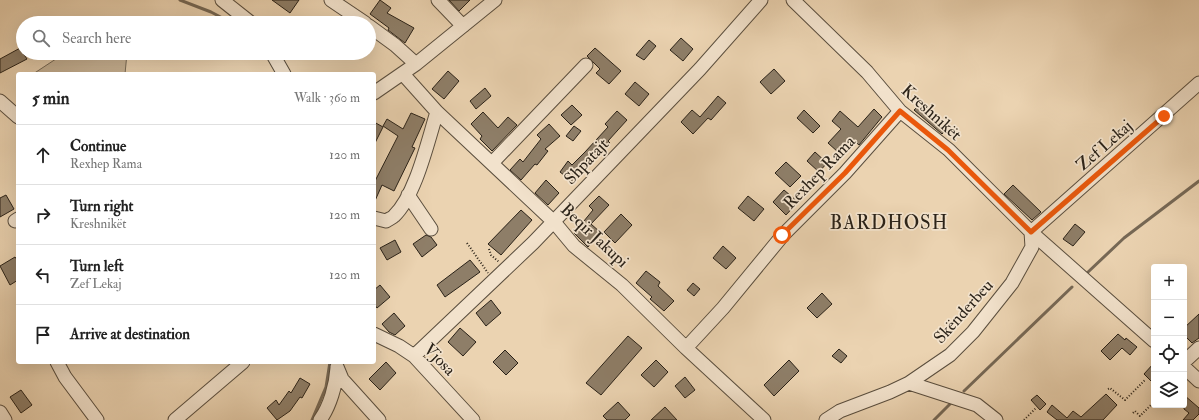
<!DOCTYPE html>
<meta charset="utf-8">
<style>
body{margin:0;font-family:"IM FELL Double Pica",serif;background:#f6f6f6;color:#222}
.controls{position:absolute;right:12px;bottom:12px;display:grid;overflow:hidden;border-radius:4px;box-shadow:0 4px 16px #0002}
.controls button{width:36px;height:36px;display:grid;place-items:center;padding:0;border:0;border-bottom:1px solid #e0e0e0;background:#fff;color:#222;font:20px sans-serif}
.stop{position:absolute;width:12px;height:12px;margin:-9px;border:3px solid #ea580c;border-radius:50%;background:#fff}
.stop.end{background:#ea580c;border-color:#fff;box-shadow:0 1px 4px #0008}
.list{margin:0;padding:0;list-style:none}
h2{display:flex;justify-content:space-between;align-items:center;height:52px;margin:0;padding:0 16px;font-size:17px}
h2 small{font-size:13px;font-weight:400;color:#767676}
.list li{display:grid;grid-template-columns:26px 1fr auto;gap:12px;align-items:center;box-sizing:border-box;height:60px;padding:0 16px;border-top:1px solid #e0e0e0}
.list b{display:block;font-size:15px;white-space:nowrap}
.list p{margin:0;font-size:13px;white-space:nowrap;color:#767676}
.list em{font-size:13px;font-style:normal;color:#767676}
.icon{flex:none;width:22px;height:22px;fill:none;stroke:currentColor;stroke-width:2;stroke-linecap:round;stroke-linejoin:round}
.map{position:relative;flex:none;width:1199px;height:420px;overflow:hidden}
.search{position:absolute;background:#fff;box-shadow:0 4px 16px #0002;left:16px;top:16px;width:360px;height:44px;display:flex;align-items:center;gap:10px;box-sizing:border-box;padding:0 14px;border-radius:22px;color:#767676;font-size:15px}
.panel{position:absolute;background:#fff;box-shadow:0 4px 16px #0002;left:16px;top:72px;width:360px;height:292px;border-radius:4px}
.map>svg:first-child{display:block}
.green{fill:#cab597;stroke:#7a6c58}
.lines{fill:none;stroke-linecap:round;stroke-linejoin:round}
.stream{stroke:#766855;stroke-width:3}
.building{fill:#8e7e68;stroke:#2a2218}
.minor-casing{stroke:#5a4e3e;stroke-width:15}
.path{stroke:#2a2218;stroke-width:2;stroke-dasharray:1 2;stroke-linecap:butt}
.minor{stroke:#f2e2cc;stroke-width:13}
.route{stroke:#ea580c;stroke-width:5}
.labels{text-anchor:middle;stroke-width:3.5;stroke-linejoin:round;paint-order:stroke}
.street-label{font-size:17px;fill:#2a2218;stroke:#f2e2cc}
.quarter-label{font-size:19px;letter-spacing:1px;fill:#2a2218;stroke:#f2e2cc}
</style>
<div class="map">
<svg width="1199" height="420" viewBox="0 0 1199 420">
<rect width="100%" height="100%" fill="#ebd3b1"/>
<filter id="stains"><feTurbulence type="fractalNoise" baseFrequency=".005" numOctaves="4"/><feColorMatrix values="0 0 0 0 .2 0 0 0 0 .09 0 0 0 0 .02 0 0 0 .5 -.17"/></filter>
<radialGradient id="worn" r=".72"><stop offset=".6" stop-color="#630" stop-opacity="0"/><stop offset="1" stop-color="#630" stop-opacity=".3"/></radialGradient>
<!-- green -->
<path class="green" d="M 65,53 L 127,53 L 125,74 L 33,74 Z"/>
<g class="lines">
<!-- stream -->
<path class="stream" d="M 180,0 L 211,12 L 232,23
M 1087,273 L 1124,238 L 1199,181
M 964,391 L 1072,287
M 312,420 L 326,387 L 330,362
M 934,420 L 951,403"/>
</g>
<!-- building -->
<path class="building" d="M 272,0 L 299,0 L 290,13 Z
M 380,0 L 391,8 L 387,13 L 414,28 L 405,43 L 388,30 L 389,28 L 370,14 Z
M 449,0 L 470,0 L 459,11 Z
M 681,38 L 693,49 L 683,61 L 670,50 Z
M 649,40 L 656,46 L 644,60 L 636,55 Z
M 22,47 L 23,53 L 27,59 L 0,73 L 0,59 Z
M 595,48 L 621,71 L 609,84 L 596,73 L 600,69 L 587,56 Z
M 774,69 L 785,81 L 771,94 L 760,82 Z
M 448,71 L 459,81 L 444,99 L 432,89 Z
M 635,82 L 649,94 L 639,106 L 625,94 Z
M 485,88 L 491,96 L 476,109 L 470,101 Z
M 718,96 L 726,103 L 711,120 L 708,118 L 693,134 L 681,122 L 692,110 L 700,117 Z
M 923,102 L 949,127 L 942,134 L 914,110 Z
M 572,105 L 582,115 L 571,125 L 561,115 Z
M 874,109 L 882,117 L 859,145 L 851,138 L 838,152 L 828,143 L 841,129 L 832,121 L 840,111 L 858,127 Z
M 804,110 L 820,126 L 813,133 L 797,118 Z
M 617,111 L 627,120 L 608,141 L 610,143 L 573,182 L 560,172 L 568,161 L 572,165 L 585,152 L 608,127 L 605,124 Z
M 483,112 L 498,128 L 508,117 L 517,125 L 492,151 L 480,139 L 482,136 L 471,124 Z
M 411,113 L 425,119 L 412,147 L 415,148 L 394,191 L 382,185 L 374,203 L 374,183 L 398,136 L 383,126 L 387,119 L 403,129 Z
M 374,122 L 383,127 L 374,145 Z
M 549,124 L 560,136 L 545,149 L 548,151 L 537,165 L 535,164 L 521,180 L 510,170 L 520,159 L 523,162 L 541,139 L 537,135 Z
M 574,126 L 581,131 L 573,141 L 566,136 Z
M 815,152 L 827,163 L 819,172 L 807,161 Z
M 786,162 L 801,176 L 790,187 L 775,173 Z
M 546,180 L 559,193 L 548,205 L 535,193 Z
M 1013,185 L 1041,212 L 1032,220 L 1004,194 Z
M 784,190 L 798,202 L 786,215 L 773,202 Z
M 6,195 L 14,209 L 0,217 L 0,198 Z
M 599,196 L 609,205 L 591,224 L 600,232 L 588,247 L 574,233 L 593,210 L 589,206 Z
M 748,196 L 764,209 L 754,221 L 738,208 Z
M 521,210 L 532,220 L 501,255 L 488,244 Z
M 621,214 L 632,225 L 615,243 L 604,232 Z
M 1075,224 L 1085,232 L 1073,246 L 1063,239 Z
M 426,235 L 431,237 L 437,245 L 422,257 L 413,244 Z
M 395,240 L 401,252 L 387,260 L 380,248 Z
M 723,246 L 736,258 L 726,269 L 713,258 Z
M 15,257 L 18,261 L 18,280 L 10,285 L 0,266 Z
M 470,260 L 480,272 L 445,297 L 437,285 Z
M 646,271 L 660,282 L 658,286 L 674,301 L 664,311 L 650,299 L 652,297 L 636,283 Z
M 693,283 L 700,289 L 694,296 L 687,290 Z
M 380,285 L 390,297 L 377,308 L 374,304 L 374,290 Z
M 822,293 L 832,304 L 817,318 L 807,308 Z
M 491,300 L 501,313 L 486,326 L 476,313 Z
M 394,313 L 405,326 L 395,335 L 389,332 L 382,324 Z
M 1199,314 L 1199,338 L 1192,343 L 1184,335 L 1184,328 Z
M 460,328 L 476,342 L 463,356 L 448,342 Z
M 1118,334 L 1125,340 L 1126,338 L 1137,347 L 1130,355 L 1122,348 L 1110,360 L 1101,351 Z
M 628,336 L 642,348 L 601,395 L 586,383 Z
M 839,349 L 847,356 L 841,363 L 832,356 Z
M 505,350 L 518,363 L 506,375 L 493,362 Z
M 656,360 L 668,372 L 654,387 L 641,375 Z
M 789,360 L 799,371 L 774,396 L 764,385 Z
M 386,362 L 396,373 L 380,390 L 369,379 Z
M 1154,363 L 1154,384 L 1144,374 Z
M 685,377 L 695,390 L 685,398 L 675,386 Z
M 300,378 L 310,384 L 302,398 L 300,397 L 290,411 L 277,420 L 267,408 L 276,400 L 279,405 L 289,391 L 291,393 Z
M 21,390 L 32,405 L 21,413 L 10,397 Z
M 1106,394 L 1117,405 L 1103,420 L 1057,420 L 1047,412 L 1052,405 L 1067,418 L 1073,411 L 1081,417 Z
M 1037,395 L 1046,404 L 1040,410 L 1031,400 Z
M 1184,395 L 1199,408 L 1199,414 L 1193,420 L 1183,420 L 1189,413 L 1184,409 Z
M 618,402 L 630,415 L 625,420 L 607,420 L 603,416 Z
M 665,407 L 677,420 L 651,420 Z"/>
<g class="lines">
<defs>
<path id="minor" d="M 222,0 L 251,23
M 331,0 L 365,23
M 438,0 L 463,26
M 793,0 L 867,72 L 900,111 L 949,150 L 1031,232 L 1154,341
M 369,26 L 395,45 L 416,64
M 272,53 L 284,74
M 403,74 L 437,112 L 554,222 L 574,246 L 622,285 L 686,348 L 764,420
M 374,93 L 416,64 L 495,0
M 0,101 L 18,117
M 492,163 L 586,65
M 408,195 L 431,229
M 374,218 L 386,221 C 389,219 392,218 394,216 C 416,195 428,140 437,112
M 15,221 L 18,219
M 1031,232 L 1199,83
M 374,334 L 399,346 L 414,356 L 473,420
M 686,348 L 723,308 L 783,235 L 845,173 L 900,111
M 414,356 L 533,243 L 700,69 L 761,0
M 57,362 L 65,377 L 97,420
M 1184,362 L 1199,348
M 337,367 L 342,379 L 379,420
M 1184,367 L 1199,381
M 909,383 L 977,405 L 996,420
M 0,412 L 5,420
M 175,420 L 243,362
M 320,420 C 330,406 336,385 337,368
M 826,420 L 840,411 L 890,392 L 909,383 L 950,355 L 973,332 L 1012,283 L 1032,247 L 1031,232"/>
</defs>
<!-- minor casing -->
<use href="#minor" class="minor-casing"/>
<!-- path -->
<path class="path" d="M 467,243 L 488,273
M 489,249 L 491,255 L 499,262
M 1108,389 L 1110,388 L 1125,400 L 1145,380
M 1133,413 L 1135,411 L 1140,416 L 1154,402
M 1024,420 L 1036,408"/>
<!-- minor -->
<use href="#minor" class="minor"/>
</g>
<g class="lines">
<!-- route -->
<path class="route" d="M 782,235 L 845,173 L 900,111 L 948,150 L 1031,232 L 1164,116"/>
</g>
<g class="labels">
<!-- street labels -->
<g class="street-label">
<text transform="translate(932 112) rotate(42)" y="6">Kreshnikët</text>
<text transform="translate(1104 145) rotate(-41)" y="6">Zef Lekaj</text>
<text transform="translate(586 161) rotate(-47)" y="6">Shpatajt</text>
<text transform="translate(819 172) rotate(-46)" y="6">Rexhep Rama</text>
<text transform="translate(595 235) rotate(43)" y="6">Beqir Jakupi</text>
<text transform="translate(963 311) rotate(-48)" y="6">Skënderbeu</text>
<text transform="translate(440 359) rotate(46)" y="6">Vjosa</text>
</g>
<!-- quarter labels -->
<g class="quarter-label">
<text x="889" y="229">BARDHOSH</text>
</g>
</g>
<rect width="100%" height="100%" filter="url(#stains)"/>
<rect width="100%" height="100%" fill="url(#worn)"/>
</svg>
<div class="controls">
<button>+</button>
<button>−</button>
<button><svg class="icon" aria-label="locate" viewBox="0 0 24 24"><circle cx="12" cy="12" r="6"/><path d="M12 2v4M12 18v4M2 12h4M18 12h4"/></svg></button>
<button><svg class="icon" aria-label="layers" viewBox="0 0 24 24"><path d="M12 4l9 5-9 5-9-5zM3 14l9 5 9-5"/></svg></button>
</div>
<div class="stop" style="left:782px;top:235px"></div>
<div class="stop end" style="left:1164px;top:116px"></div>
<div class="search"><svg class="icon" aria-label="search" viewBox="0 0 24 24"><circle cx="10" cy="10" r="6"/><path d="M15 15l6 6"/></svg>Search here</div>
<section class="panel">
<h2>5 min<small>Walk · 360 m</small></h2>
<ul class="list">
<li><svg class="icon" aria-label="ahead" viewBox="0 0 24 24"><path d="M12 20V5M6 11l6-6 6 6"/></svg><div><b>Continue</b><p>Rexhep Rama</p></div><em>120 m</em></li>
<li><svg class="icon" aria-label="right" viewBox="0 0 24 24"><path d="M7 20v-9h11M14 6l5 5-5 5"/></svg><div><b>Turn right</b><p>Kreshnikët</p></div><em>120 m</em></li>
<li><svg class="icon" aria-label="left" viewBox="0 0 24 24"><path d="M17 20v-9H6M10 6l-5 5 5 5"/></svg><div><b>Turn left</b><p>Zef Lekaj</p></div><em>120 m</em></li>
<li><svg class="icon" aria-label="arrive" viewBox="0 0 24 24"><path d="M6 21V4h12l-3 4 3 4H6"/></svg><div><b>Arrive at destination</b></div></li>
</ul>
</section>
</div>
